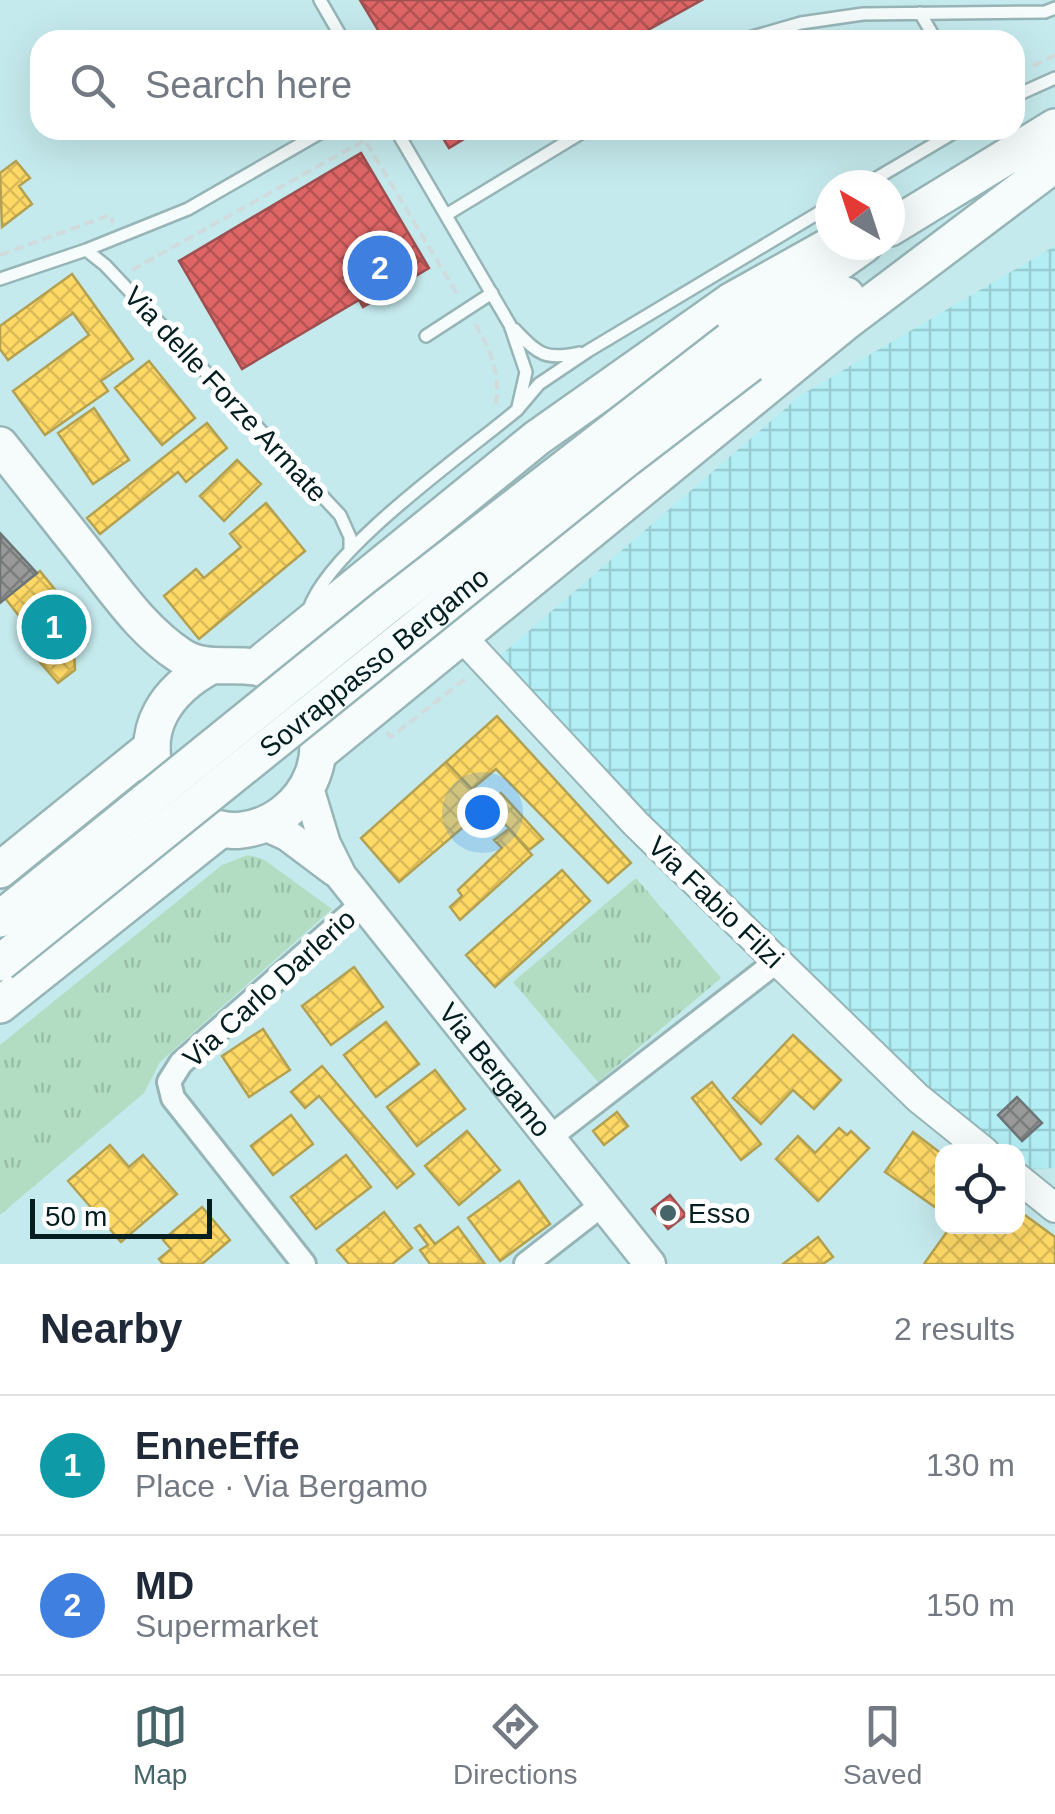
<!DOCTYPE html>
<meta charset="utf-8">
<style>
body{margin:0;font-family:Arial,sans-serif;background:#f2f2f3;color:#1f2937}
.controls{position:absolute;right:30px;bottom:30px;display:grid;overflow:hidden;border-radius:20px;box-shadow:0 10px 40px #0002}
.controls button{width:90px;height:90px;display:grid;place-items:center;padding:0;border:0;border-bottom:2px solid #e0e1e3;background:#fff;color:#1f2937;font:50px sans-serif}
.compass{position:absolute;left:815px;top:170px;width:90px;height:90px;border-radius:50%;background:#fff;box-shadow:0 10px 40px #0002;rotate:321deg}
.scale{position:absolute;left:30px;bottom:25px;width:182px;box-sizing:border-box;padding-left:10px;border:5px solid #021e20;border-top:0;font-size:28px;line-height:35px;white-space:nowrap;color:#021e20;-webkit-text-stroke:8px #fff;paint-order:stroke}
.you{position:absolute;left:482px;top:812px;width:35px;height:35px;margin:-25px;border:8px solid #fff;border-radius:50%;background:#1a73e8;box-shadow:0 0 0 15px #1a73e833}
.badge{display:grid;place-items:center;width:65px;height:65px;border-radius:50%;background:#466568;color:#fff;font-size:32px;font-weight:700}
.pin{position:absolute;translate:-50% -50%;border:5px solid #fff;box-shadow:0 2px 10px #0006}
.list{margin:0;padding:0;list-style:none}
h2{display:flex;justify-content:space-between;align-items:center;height:130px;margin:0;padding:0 40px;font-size:42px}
h2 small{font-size:32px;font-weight:400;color:#747a83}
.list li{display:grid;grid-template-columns:65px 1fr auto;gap:30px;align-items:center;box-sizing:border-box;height:140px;padding:0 40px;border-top:2px solid #e0e1e3}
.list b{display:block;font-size:38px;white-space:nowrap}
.list p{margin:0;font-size:32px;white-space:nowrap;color:#747a83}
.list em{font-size:32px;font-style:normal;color:#747a83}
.icon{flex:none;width:55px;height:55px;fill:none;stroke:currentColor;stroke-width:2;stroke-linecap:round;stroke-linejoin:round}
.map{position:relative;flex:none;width:1055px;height:1264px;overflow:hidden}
.search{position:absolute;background:#fff;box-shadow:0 10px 40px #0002;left:30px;right:30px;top:30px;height:110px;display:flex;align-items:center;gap:25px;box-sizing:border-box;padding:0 35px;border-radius:30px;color:#747a83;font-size:38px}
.sheet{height:410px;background:#fff}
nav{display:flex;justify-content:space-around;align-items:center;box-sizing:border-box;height:140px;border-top:2px solid #e0e1e3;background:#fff;font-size:28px;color:#747a83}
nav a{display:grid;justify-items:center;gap:5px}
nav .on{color:#466568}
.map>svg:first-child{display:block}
.industrial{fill:url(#industrial-grid)}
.grass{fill:url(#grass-tufts)}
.homes{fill:url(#homes-cross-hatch);stroke:#b3a151;stroke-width:2.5}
.shops{fill:url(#shops-cross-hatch);stroke:#9d5051;stroke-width:2.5}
.industry{fill:url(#industry-cross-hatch);stroke:#6c7475;stroke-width:2.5}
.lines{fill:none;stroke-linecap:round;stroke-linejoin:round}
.service-casing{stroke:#97b5b7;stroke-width:16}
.minor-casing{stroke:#97b5b7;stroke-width:28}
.tertiary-casing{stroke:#97b5b7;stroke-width:32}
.secondary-casing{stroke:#97b5b7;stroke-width:35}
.primary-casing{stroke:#97b5b7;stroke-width:40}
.trunk-casing{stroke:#97b5b7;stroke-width:40}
.path{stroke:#cfdbdc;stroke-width:4;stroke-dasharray:10 5;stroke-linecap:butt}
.service{stroke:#f6fcfc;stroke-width:11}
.minor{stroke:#f6fcfc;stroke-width:22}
.tertiary{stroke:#f6fcfc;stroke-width:28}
.secondary{stroke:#f6fcfc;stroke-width:30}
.primary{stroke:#f6fcfc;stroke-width:35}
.trunk{stroke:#f6fcfc;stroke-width:35}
.trunk-bridge-casing{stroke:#97b5b7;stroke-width:40;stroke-linecap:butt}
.trunk-bridge{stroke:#f6fcfc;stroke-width:35}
.poi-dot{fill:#466568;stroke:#fff;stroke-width:4}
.labels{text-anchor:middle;stroke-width:10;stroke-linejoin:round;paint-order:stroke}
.street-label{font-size:28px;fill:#021e20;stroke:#fff}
.poi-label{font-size:28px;fill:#021e20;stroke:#fff;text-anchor:start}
</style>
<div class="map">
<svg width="1055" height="1264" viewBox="0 0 1055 1264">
<defs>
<pattern id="industrial-grid" width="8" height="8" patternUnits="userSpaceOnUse" patternTransform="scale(2.5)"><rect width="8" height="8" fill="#b2eef4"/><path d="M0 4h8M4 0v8" fill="none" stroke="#97ccd1"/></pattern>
<pattern id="grass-tufts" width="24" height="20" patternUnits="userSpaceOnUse" patternTransform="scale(2.5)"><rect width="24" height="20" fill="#b2ddc2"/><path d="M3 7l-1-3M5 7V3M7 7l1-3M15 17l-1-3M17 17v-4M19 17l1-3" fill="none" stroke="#97bda6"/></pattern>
<pattern id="homes-cross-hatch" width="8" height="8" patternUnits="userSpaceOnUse" patternTransform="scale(2.5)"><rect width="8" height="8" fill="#ffd966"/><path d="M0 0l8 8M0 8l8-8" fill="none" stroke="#d9ba58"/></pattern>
<pattern id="shops-cross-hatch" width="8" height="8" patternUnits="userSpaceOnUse" patternTransform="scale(2.5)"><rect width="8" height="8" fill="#e06666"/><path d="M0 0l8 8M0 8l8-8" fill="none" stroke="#b35354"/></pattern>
<pattern id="industry-cross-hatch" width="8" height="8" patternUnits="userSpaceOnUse" patternTransform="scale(2.5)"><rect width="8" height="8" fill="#999"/><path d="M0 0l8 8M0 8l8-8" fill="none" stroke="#7b7c7c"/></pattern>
</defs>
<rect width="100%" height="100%" fill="#c5eaed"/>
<!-- industrial -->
<path class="industrial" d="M 1055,246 L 1055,1168 L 1018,1170 L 1018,1152 L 997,1151 L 890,1059 L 494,665 L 500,656 L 801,395 Z"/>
<!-- grass -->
<path class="grass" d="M 248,855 L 263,859 L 332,909 L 160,1062 L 144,1093 L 0,1215 L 0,1045 L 222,865 Z
M 636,878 L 721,978 L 598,1082 L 513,982 Z"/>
<!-- homes -->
<path class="homes" d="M 16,161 L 30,178 L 19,186 L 32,204 L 2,227 L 0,173 Z
M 72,274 L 133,359 L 101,381 L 108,391 L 45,435 L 13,391 L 89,335 L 73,313 L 8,360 L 0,349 L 0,326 Z
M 149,361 L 195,418 L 162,445 L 115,388 Z
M 94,408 L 129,460 L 93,484 L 58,433 Z
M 207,423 L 227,448 L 186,482 L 178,472 L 100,534 L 87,518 Z
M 237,460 L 261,484 L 224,521 L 200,496 Z
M 266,503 L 305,551 L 199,639 L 164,596 L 196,569 L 204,578 L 241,547 L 230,534 Z
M 40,571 L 82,623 L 74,649 L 75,670 L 58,683 L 39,661 L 48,653 L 5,598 Z
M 497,716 L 631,863 L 608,883 L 496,769 L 472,789 L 446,762 Z
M 446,762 L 488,806 L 399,882 L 361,838 Z
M 501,793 L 543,839 L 529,850 L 488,806 Z
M 509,829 L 532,855 L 460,920 L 450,907 L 462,896 L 458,890 L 502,848 L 494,840 Z
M 562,870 L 590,901 L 495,987 L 466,955 Z
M 354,967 L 383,1007 L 331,1045 L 302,1006 Z
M 386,1022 L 419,1064 L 376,1097 L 344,1055 Z
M 263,1029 L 290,1070 L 249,1097 L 222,1056 Z
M 793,1035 L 841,1080 L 814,1109 L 793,1090 L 761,1124 L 733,1098 Z
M 322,1066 L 414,1174 L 397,1188 L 319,1096 L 305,1108 L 291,1092 Z
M 435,1070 L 465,1109 L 417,1146 L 387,1107 Z
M 712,1082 L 761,1144 L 741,1160 L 692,1098 Z
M 617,1112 L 628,1126 L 604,1145 L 593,1131 Z
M 291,1115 L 313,1144 L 273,1175 L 251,1146 Z
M 839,1128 L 847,1135 L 851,1131 L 869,1148 L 818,1201 L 776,1159 L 798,1136 L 815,1153 Z
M 467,1131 L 500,1170 L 459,1205 L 425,1166 Z
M 913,1132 L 942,1154 L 942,1212 L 885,1172 Z
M 110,1145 L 129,1167 L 143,1155 L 177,1194 L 121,1242 L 68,1181 Z
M 346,1155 L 371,1187 L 316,1229 L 291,1197 Z
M 519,1181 L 550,1224 L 500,1261 L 468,1218 Z
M 202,1207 L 230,1240 L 202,1264 L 163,1264 L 159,1259 L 171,1249 L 163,1240 Z
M 1018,1210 L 1055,1237 L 1055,1264 L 924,1264 L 951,1226 L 1018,1226 Z
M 384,1212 L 412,1248 L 392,1264 L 349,1264 L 337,1250 Z
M 420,1225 L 435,1244 L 458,1227 L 485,1264 L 430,1264 L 420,1250 L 428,1245 L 415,1228 Z
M 818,1237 L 833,1257 L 823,1264 L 783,1264 Z"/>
<!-- shops -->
<path class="shops" d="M 360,0 L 702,0 L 630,40 L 384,40 Z
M 438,130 L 479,130 L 449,148 Z
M 361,153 L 429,268 L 363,307 L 359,300 L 242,369 L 179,261 Z
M 670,1195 L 686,1215 L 668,1229 L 652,1209 Z"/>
<!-- industry -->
<path class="industry" d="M 0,533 L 37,573 L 0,603 Z
M 1017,1097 L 1042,1123 L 1022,1141 L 998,1115 Z"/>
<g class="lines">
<defs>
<path id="service" d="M 320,0 L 343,40
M 920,13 L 936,40
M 742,40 L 801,23 L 863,14 L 1045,12 L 1055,8
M 1015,96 L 1055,78
M 396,130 L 510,325 L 526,372 L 518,407
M 865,185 L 958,130
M 446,215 L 586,130
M 86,250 L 105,265 L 340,515 L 350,537 L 350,548
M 0,279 L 86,250 L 188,209 L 325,130
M 514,329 C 538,353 543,361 579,353
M 426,336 L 492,293
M 309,609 C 329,549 464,454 517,410 L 539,384 L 588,351 L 830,206"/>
<path id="minor" d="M 549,1138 L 776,962
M 304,1264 L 173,1098 L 169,1082 L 181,1063 L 363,903
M 526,1264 L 603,1204"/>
<path id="tertiary" d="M 449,623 L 636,824 L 918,1098 L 985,1152
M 1018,1178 L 1055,1208"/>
<g id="secondary">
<path id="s1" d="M 308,788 L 325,844 L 341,876 L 650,1264"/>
<path d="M 265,825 L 287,835 L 335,871"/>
</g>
<path id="primary" d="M 0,445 C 30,483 61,522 91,560 C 119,595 143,631 181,656 C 214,677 248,653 283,679
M 157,776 C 140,727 168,690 209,667
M 193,819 C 256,857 334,794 315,725"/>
<path id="trunk" d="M 890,228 L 1055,127
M 730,340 L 864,245
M 750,364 L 846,295
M 257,666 L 537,438 L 731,301 L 831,245
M 319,753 L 847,321 L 1055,164
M 0,870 L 152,747
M 0,1005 L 221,829"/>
</defs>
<!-- service casing -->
<use href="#service" class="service-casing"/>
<!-- minor casing -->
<use href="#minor" class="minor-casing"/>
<!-- tertiary casing -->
<use href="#tertiary" class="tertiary-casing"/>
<!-- secondary casing -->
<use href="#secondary" class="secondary-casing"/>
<!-- primary casing -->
<use href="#primary" class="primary-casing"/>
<!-- trunk casing -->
<use href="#trunk" class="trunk-casing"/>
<!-- path -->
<path class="path" d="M 1033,66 L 1055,55
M 0,255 L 110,215 L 113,223
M 132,270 L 365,140 L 457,294
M 475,324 C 491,350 500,373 496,404
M 387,732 L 391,737 L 465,679"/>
<!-- service -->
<use href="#service" class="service"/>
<!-- minor -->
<use href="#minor" class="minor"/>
<!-- tertiary -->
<use href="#tertiary" class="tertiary"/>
<!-- secondary -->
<use href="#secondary" class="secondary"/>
<!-- primary -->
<use href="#primary" class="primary"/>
<!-- trunk -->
<use href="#trunk" class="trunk"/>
<defs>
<g id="trunk-bridge">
<path d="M 0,919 L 387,606 L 730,340"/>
<path id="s2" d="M 0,963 L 626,459 L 750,364"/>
</g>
</defs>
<!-- trunk-bridge casing -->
<use href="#trunk-bridge" class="trunk-bridge-casing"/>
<!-- trunk-bridge -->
<use href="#trunk-bridge" class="trunk-bridge"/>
</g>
<!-- markers -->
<circle class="poi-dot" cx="668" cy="1213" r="10"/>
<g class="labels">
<!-- street labels -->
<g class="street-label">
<text transform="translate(226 394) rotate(47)" y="10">Via delle Forze Armate</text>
<text dy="10" stroke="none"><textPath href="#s2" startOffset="480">Sovrappasso Bergamo</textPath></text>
<text transform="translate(716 902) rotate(44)" y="10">Via Fabio Filzi</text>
<text transform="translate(269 988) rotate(-42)" y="10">Via Carlo Darlerio</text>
<text dy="10" stroke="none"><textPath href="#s1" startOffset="342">Via Bergamo</textPath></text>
</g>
<!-- poi labels -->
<g class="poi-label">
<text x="688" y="1223">Esso</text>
</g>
</g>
</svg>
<div class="controls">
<button><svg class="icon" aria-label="locate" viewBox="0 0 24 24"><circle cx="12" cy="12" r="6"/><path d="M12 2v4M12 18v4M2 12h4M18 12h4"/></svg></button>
</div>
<svg class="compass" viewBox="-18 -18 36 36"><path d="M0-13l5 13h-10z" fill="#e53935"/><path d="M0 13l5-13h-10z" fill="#747a83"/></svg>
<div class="scale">50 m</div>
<div class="you"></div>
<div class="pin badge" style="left:54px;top:627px;background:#0f9aa8">1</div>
<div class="pin badge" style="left:380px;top:268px;background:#3f7fe0">2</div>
<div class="search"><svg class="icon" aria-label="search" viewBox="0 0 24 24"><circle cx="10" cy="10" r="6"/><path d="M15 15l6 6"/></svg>Search here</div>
</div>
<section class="sheet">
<h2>Nearby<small>2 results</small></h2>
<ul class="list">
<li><span class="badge" style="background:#0f9aa8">1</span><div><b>EnneEffe</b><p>Place · Via Bergamo</p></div><em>130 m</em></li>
<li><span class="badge" style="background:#3f7fe0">2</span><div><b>MD</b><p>Supermarket</p></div><em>150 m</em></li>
</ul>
</section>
<nav>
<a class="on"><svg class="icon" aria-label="map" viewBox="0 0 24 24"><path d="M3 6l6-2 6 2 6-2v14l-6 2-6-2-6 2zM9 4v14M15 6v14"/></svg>Map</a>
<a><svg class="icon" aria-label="directions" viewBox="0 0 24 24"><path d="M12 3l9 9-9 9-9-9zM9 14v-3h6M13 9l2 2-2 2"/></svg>Directions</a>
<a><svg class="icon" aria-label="saved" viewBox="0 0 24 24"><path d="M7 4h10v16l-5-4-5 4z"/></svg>Saved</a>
</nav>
